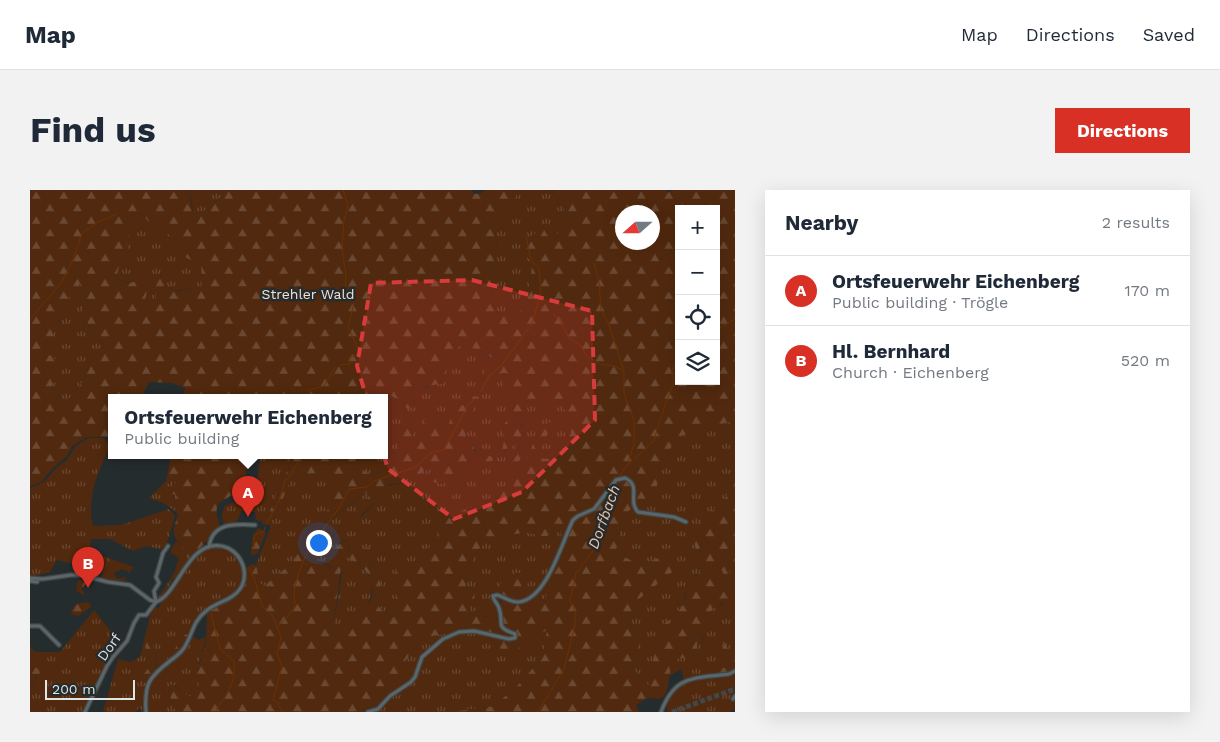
<!DOCTYPE html>
<meta charset="utf-8">
<style>
body{margin:0;font-family:"Work Sans",sans-serif;background:#f2f2f3;color:#1f2937}
.controls{position:absolute;right:15px;top:15px;display:grid;overflow:hidden;border-radius:0px;box-shadow:0 5px 20px #0002}
.controls button{width:45px;height:45px;display:grid;place-items:center;padding:0;border:0;border-bottom:1px solid #e0e1e3;background:#fff;color:#1f2937;font:25px sans-serif}
.compass{position:absolute;left:585px;top:15px;width:45px;height:45px;border-radius:50%;background:#fff;box-shadow:0 5px 20px #0002;rotate:249deg}
.scale{position:absolute;left:15px;bottom:12px;width:90px;box-sizing:border-box;padding-left:5px;border:2px solid #dfe4e5;border-top:0;font-size:14px;line-height:18px;white-space:nowrap;color:#dfe4e5;-webkit-text-stroke:4px #252c2e;paint-order:stroke}
.you{position:absolute;left:288px;top:352px;width:18px;height:18px;margin:-12px;border:4px solid #fff;border-radius:50%;background:#1a73e8;box-shadow:0 0 0 8px #1a73e833}
.badge{display:grid;place-items:center;width:32px;height:32px;border-radius:50%;background:#d93025;color:#fff;font-size:16px;font-weight:700}
.pin{position:absolute;translate:-50% -41px;filter:drop-shadow(0 1px 2px #0008)}
.pin::after{content:'';position:absolute;top:26px;width:18px;height:15px;background:inherit;clip-path:polygon(0 0,100% 0,50% 100%)}
.popup{position:absolute;left:78px;top:204px;width:280px;height:65px;box-sizing:border-box;display:grid;place-content:center;border-radius:0px;background:#fff;filter:drop-shadow(0 1px 4px #0005);font-size:16px;white-space:nowrap;color:#747a83}
.popup b{font-size:19px;color:#1f2937}
.popup::after{content:'';position:absolute;left:50%;top:100%;margin-left:-10px;border:10px solid transparent;border-top-color:#fff}
.list{margin:0;padding:0;list-style:none}
h2{display:flex;justify-content:space-between;align-items:center;height:65px;margin:0;padding:0 20px;font-size:21px}
h2 small{font-size:16px;font-weight:400;color:#747a83}
.list li{display:grid;grid-template-columns:32px 1fr auto;gap:15px;align-items:center;box-sizing:border-box;height:70px;padding:0 20px;border-top:1px solid #e0e1e3}
.list b{display:block;font-size:19px;white-space:nowrap}
.list p{margin:0;font-size:16px;white-space:nowrap;color:#747a83}
.list em{font-size:16px;font-style:normal;color:#747a83}
.icon{flex:none;width:28px;height:28px;fill:none;stroke:currentColor;stroke-width:2;stroke-linecap:round;stroke-linejoin:round}
.map{position:relative;flex:none;width:705px;height:522px;overflow:hidden;border-radius:0px}
header{display:flex;align-items:center;gap:30px;box-sizing:border-box;height:70px;padding:0 25px;background:#fff;border-bottom:1px solid #e0e1e3}
header strong{font-size:24px}
nav{display:flex;gap:28px;margin-inline-start:auto;font-size:18px}
.intro{display:flex;align-items:center;justify-content:space-between;box-sizing:border-box;height:120px;padding:0 30px}
h1{margin:0;font-size:35px}
.button{padding:12px 22px;border-radius:0px;background:#d93025;color:#fff;font-size:18px;font-weight:700}
main{display:flex;gap:30px;padding:0 30px}
aside{flex:1;background:#fff;border-radius:0px;box-shadow:0 5px 20px #0002}
.map>svg:first-child{display:block}
.grass{fill:url(#grass-tufts)}
.forest{fill:url(#forest-firs);fill-rule:evenodd}
.cemetery{fill:url(#cemetery-stones)}
.green{fill:#51290e}
.lines{fill:none;stroke-linecap:round;stroke-linejoin:round}
.stream{stroke:#6b3102;stroke-width:1}
.highway-tunnel{stroke:#414849;stroke-width:5;stroke-dasharray:5 2.5;stroke-linecap:butt}
.minor-casing{stroke:#404748;stroke-width:5.5}
.minor{stroke:#5c6567;stroke-width:3}
.marked{fill:#d73b3b;fill-opacity:0.2;stroke:#d73b3b;stroke-width:4;stroke-dasharray:10 6;stroke-linejoin:round}
.labels{text-anchor:middle;stroke-width:5;stroke-linejoin:round;paint-order:stroke}
.park-label{font-size:14px;fill:#f6dfd3;stroke:#252c2e}
.street-label{font-size:14px;fill:#dfe4e5;stroke:#252c2e}
.water-label{font-size:15px;font-style:italic;fill:#f1c5ab;stroke:#252c2e}
</style>
<header>
<strong>Map</strong>
<nav><a>Map</a><a>Directions</a><a>Saved</a></nav>
</header>
<div class="intro"><h1>Find us</h1><a class="button">Directions</a></div>
<main>
<div class="map">
<svg width="705" height="522" viewBox="0 0 705 522">
<defs>
<pattern id="grass-tufts" width="24" height="20" patternUnits="userSpaceOnUse" patternTransform="scale(1.25)"><rect width="24" height="20" fill="#51290e"/><path d="M3 7l-1-3M5 7V3M7 7l1-3M15 17l-1-3M17 17v-4M19 17l1-3" fill="none" stroke="#6a4831"/></pattern>
<pattern id="forest-firs" width="22" height="20" patternUnits="userSpaceOnUse" patternTransform="scale(1.25)"><rect width="22" height="20" fill="#51290e"/><path d="M5 1l3.5 6h-7zM16 11l3.5 6h-7z" fill="#6a4831"/></pattern>
<pattern id="cemetery-stones" width="16" height="16" patternUnits="userSpaceOnUse" patternTransform="scale(1.25)"><rect width="16" height="16" fill="#51290e"/><path d="M2 7V4a2 2 0 0 1 4 0v3zM10 15v-3a2 2 0 0 1 4 0v3z" fill="#6a4831"/></pattern>
</defs>
<rect width="100%" height="100%" fill="#252c2e"/>
<!-- grass -->
<path class="grass" d="M 159,0 L 197,0 L 181,18 L 163,25 L 162,12 Z
M 487,0 L 519,0 L 535,4 L 534,35 L 527,45 L 523,56 L 502,76 L 497,114 L 486,125 L 470,126 L 461,114 L 463,98 L 459,88 C 466,67 471,54 462,33 L 479,17 L 488,2 Z
M 103,22 L 111,23 L 118,31 L 146,49 L 161,70 L 171,71 L 172,99 L 149,100 L 135,104 L 132,86 L 126,89 L 126,110 L 115,110 L 118,97 L 86,89 L 89,77 L 98,66 L 95,51 L 99,47 C 98,37 103,32 103,22 Z
M 50,93 L 54,124 L 60,140 L 75,155 L 60,169 L 55,188 L 41,208 L 29,209 L 21,198 L 26,190 L 17,163 L 23,153 L 23,135 L 29,132 L 36,111 Z
M 429,156 L 447,159 L 459,167 L 467,170 L 471,183 L 477,183 L 475,189 L 486,227 C 476,239 475,254 469,269 L 470,269 L 475,261 L 486,253 L 487,267 L 474,273 L 481,276 L 483,285 L 471,305 L 421,325 L 385,379 L 364,398 L 370,416 L 370,423 L 363,427 C 336,414 355,408 349,388 C 347,380 341,375 338,367 L 342,358 C 334,356 328,362 320,361 L 318,356 L 320,354 L 314,351 L 306,356 L 306,367 L 306,361 L 310,359 L 314,359 C 336,384 354,388 332,424 C 326,434 319,443 307,447 L 304,445 L 303,437 L 312,383 L 310,375 L 306,379 L 294,373 L 287,371 L 289,365 L 288,364 L 282,367 L 283,361 L 286,357 L 297,355 L 335,323 L 348,310 L 349,300 C 358,294 367,295 377,291 C 389,286 397,277 411,276 L 405,283 L 401,285 L 421,292 L 453,268 L 448,267 C 445,263 446,257 443,253 C 441,249 437,248 436,243 C 434,233 444,219 448,210 L 431,216 L 418,237 L 416,237 L 398,221 L 392,245 L 384,249 L 379,228 L 371,231 L 367,265 L 362,271 L 358,278 L 341,286 L 335,281 L 326,281 L 323,277 L 327,266 L 354,266 L 354,208 L 339,208 L 342,204 L 347,204 L 364,208 L 372,213 L 384,212 L 383,204 L 387,199 L 400,197 L 416,185 L 419,168 Z
M 528,209 L 536,221 L 542,243 L 528,266 L 514,269 L 507,262 L 511,251 L 520,242 L 503,254 L 495,275 L 490,278 L 488,273 L 493,264 L 494,256 L 489,250 L 494,243 C 491,233 491,220 499,213 Z
M 705,230 L 705,285 L 696,307 L 665,344 L 669,362 L 674,346 L 680,356 L 674,376 L 666,386 L 655,405 L 653,415 L 648,421 L 650,429 L 647,434 L 638,437 L 641,430 C 631,450 618,472 619,496 L 613,492 L 602,477 L 606,467 L 607,451 L 599,431 L 603,414 L 642,382 L 649,358 L 611,376 L 586,362 L 592,329 L 605,314 L 627,296 L 631,275 L 647,247 Z
M 58,248 L 73,248 L 81,256 C 68,278 56,311 63,336 L 91,335 L 139,319 L 145,326 L 137,353 L 132,359 L 116,356 L 103,361 L 80,349 L 61,349 L 60,362 L 81,369 L 77,382 L 27,370 L 20,382 L 5,386 L 0,385 L 0,298 L 14,292 L 27,277 L 37,270 L 45,257 Z
M 231,266 L 261,266 L 259,278 L 246,301 L 246,308 L 236,329 L 249,317 C 250,311 261,289 265,284 L 299,283 L 305,285 L 307,296 L 296,331 L 283,349 L 275,350 L 263,372 L 234,396 L 230,393 L 226,375 L 240,339 L 240,335 L 232,334 L 232,331 L 226,330 L 225,322 L 211,321 L 206,333 L 194,334 L 192,326 L 194,317 C 209,308 227,309 228,286 C 229,279 228,273 231,266 Z
M 150,284 L 154,285 L 150,296 L 144,293 L 145,321 L 133,313 L 119,308 L 136,291 L 138,294 Z
M 336,303 L 339,303 L 340,305 C 335,313 327,319 321,327 C 310,340 310,343 294,351 L 292,351 C 294,326 321,318 336,303 Z
M 526,340 L 531,341 L 533,353 L 516,409 L 493,410 L 493,402 L 500,387 L 479,390 L 472,388 C 472,401 468,415 470,428 L 441,425 L 435,388 L 440,385 L 437,378 C 442,371 448,357 455,353 C 464,348 487,342 498,343 C 512,343 513,352 526,340 Z
M 146,351 L 152,355 L 159,370 L 145,389 L 143,388 L 138,398 L 130,408 L 128,408 L 144,383 L 149,368 L 140,362 Z
M 187,357 L 199,360 L 209,369 L 213,382 L 209,396 L 205,402 L 197,408 L 173,420 L 167,427 L 158,447 L 145,464 L 153,455 L 150,461 L 127,479 L 126,463 L 117,464 L 122,473 L 114,484 L 113,492 L 116,493 L 114,522 L 111,522 L 112,520 L 109,518 L 106,522 L 73,522 L 88,469 L 100,472 L 110,467 L 120,426 L 124,417 L 129,418 L 133,409 C 146,392 164,358 187,357 Z
M 699,375 L 705,376 L 705,403 L 695,403 L 685,391 L 684,386 L 690,380 L 697,385 Z
M 691,406 L 701,409 L 705,416 L 705,469 L 700,476 L 688,479 L 685,477 L 684,481 L 686,484 L 668,486 L 654,490 L 651,479 L 638,487 L 641,469 L 656,468 L 642,463 L 660,447 L 665,448 L 657,462 L 671,451 L 677,456 L 674,448 L 669,445 L 668,442 L 677,432 L 671,429 L 686,417 L 694,414 Z
M 64,420 L 91,454 L 72,483 L 53,522 L 0,522 L 0,498 L 7,488 L 0,480 L 0,456 L 5,462 L 30,462 Z
M 447,438 L 473,461 L 518,440 L 513,467 L 488,495 L 464,516 L 421,522 L 331,522 L 331,520 L 347,516 L 373,474 L 392,448 Z
M 162,446 L 168,450 L 175,447 C 176,455 174,456 172,463 C 167,474 169,492 170,504 L 168,507 C 158,509 152,502 145,495 L 138,501 L 146,522 L 117,522 L 117,503 L 122,488 L 153,462 Z
M 705,483 L 705,519 L 699,522 L 638,522 L 636,513 L 644,499 L 656,492 Z"/>
<!-- forest -->
<path class="forest" d="M 0,0 L 159,0 L 163,25 L 181,18 L 197,0 L 442,0 L 444,4 L 452,3 L 454,0 L 487,0 L 488,2 L 479,17 L 462,33 C 471,54 466,67 459,88 L 463,98 L 461,114 L 470,126 L 486,125 L 497,114 L 502,76 L 491,53 L 513,38 L 523,55 L 527,45 L 534,35 L 535,4 L 519,0 L 508,6 L 505,0 L 636,0 L 637,3 L 643,0 L 705,0 L 705,230 L 647,247 L 631,275 L 627,296 L 618,311 C 589,319 591,336 586,362 L 611,376 L 650,357 L 642,382 L 603,414 L 599,432 L 607,451 L 606,467 L 602,477 L 613,492 L 619,495 L 618,487 L 633,434 L 642,429 L 638,436 C 644,436 647,434 650,430 L 646,424 L 653,415 L 658,398 L 674,376 L 680,356 L 674,346 L 668,363 L 663,351 L 665,344 L 663,340 L 696,307 L 705,285 L 705,376 L 699,376 L 700,383 L 697,385 L 697,392 L 693,390 L 694,383 L 691,380 L 684,386 L 685,391 L 695,403 L 705,403 L 705,416 L 701,409 L 692,407 L 694,413 L 686,417 L 672,428 L 677,432 L 668,442 L 669,445 L 677,452 L 678,457 L 671,451 L 667,454 L 667,460 L 659,464 L 657,462 L 665,448 L 659,447 L 643,463 L 655,463 L 656,468 L 641,469 C 638,480 642,506 629,509 C 625,509 624,508 620,508 C 615,508 610,513 606,515 L 609,522 L 421,522 L 464,516 L 488,495 L 513,467 L 517,440 L 484,461 L 473,461 L 447,438 L 392,448 L 373,474 L 376,489 L 347,516 L 331,520 L 331,522 L 146,522 L 138,501 L 139,494 C 151,497 155,509 168,507 C 172,498 166,488 163,480 L 164,476 L 170,474 L 172,463 L 176,456 L 177,424 C 198,406 214,410 216,378 L 222,374 L 226,375 L 230,393 L 234,396 L 263,372 L 275,350 L 283,349 L 296,332 L 296,322 L 299,318 L 296,315 C 297,305 298,302 307,296 L 303,291 L 305,285 L 299,283 L 265,284 C 257,294 255,306 249,317 C 247,321 242,326 239,330 L 236,329 L 246,308 L 246,301 L 259,278 L 261,266 L 327,266 L 323,277 L 326,281 L 335,281 L 342,286 L 358,278 L 362,271 L 367,265 L 371,231 L 376,227 L 379,228 C 382,235 381,242 384,249 L 392,245 L 398,220 L 415,237 L 418,237 L 423,221 L 427,216 C 435,216 438,211 443,206 L 449,207 C 445,220 433,232 436,246 L 442,249 L 445,263 L 448,267 L 460,266 L 463,268 L 462,272 C 455,275 446,275 440,278 C 425,287 417,301 398,289 L 410,277 L 397,279 L 389,285 L 375,292 L 360,294 L 349,301 L 348,310 L 331,325 L 311,350 L 297,355 L 291,355 L 283,361 L 282,367 L 289,365 L 287,371 C 292,374 300,376 306,379 L 309,375 L 311,378 L 303,437 L 304,445 L 307,447 L 321,439 L 341,409 L 343,401 L 339,385 L 329,374 L 319,369 L 314,359 L 310,359 L 306,361 L 305,367 L 303,358 L 318,350 L 320,354 L 318,356 L 318,359 L 320,361 C 328,362 334,356 342,358 L 338,368 C 341,375 347,380 349,388 C 355,408 336,415 363,427 L 370,423 L 370,416 L 364,398 L 366,377 L 385,379 L 421,325 L 471,305 L 483,284 L 481,276 L 473,273 L 487,266 L 486,254 L 475,260 L 470,269 L 469,269 C 473,257 476,249 473,236 L 478,229 L 484,229 L 486,226 L 473,195 L 477,183 L 471,183 L 469,189 L 453,189 L 456,177 L 466,170 L 447,159 L 429,156 L 419,168 L 416,185 L 412,194 C 404,194 396,197 387,199 L 383,204 L 383,217 L 379,219 C 374,217 371,212 367,209 C 362,205 348,203 342,204 L 339,208 L 153,208 L 155,198 L 142,193 L 119,192 L 111,208 L 82,208 L 82,247 L 57,247 L 42,256 L 37,266 L 24,277 L 11,292 L 0,296 ZM 649,19 L 686,19 L 686,191 L 649,191 ZM 592,22 L 622,22 L 622,52 L 592,52 ZM 103,23 L 111,23 L 118,31 L 146,49 L 151,65 L 161,70 L 171,72 L 172,98 L 135,103 L 133,86 L 126,89 L 126,110 L 115,110 L 118,97 L 118,87 L 110,84 L 105,92 L 98,93 L 86,89 L 89,77 L 98,66 L 97,56 L 95,51 L 99,47 C 98,37 103,32 103,23 ZM 50,94 L 54,124 L 60,140 L 75,155 L 60,169 L 55,188 L 41,208 L 29,209 L 21,198 L 26,190 L 31,174 L 17,163 L 23,153 L 23,135 L 29,132 L 36,111 ZM 528,209 L 536,221 L 541,243 L 528,266 L 514,269 L 507,262 C 511,251 520,244 523,233 L 519,232 L 503,254 L 495,275 L 490,278 L 488,273 C 494,262 499,260 489,250 L 497,237 L 497,235 L 493,239 L 491,237 C 493,228 492,219 499,213 ZM 336,303 L 339,303 L 340,305 C 335,313 327,319 321,326 C 312,336 307,349 293,351 C 293,326 321,317 336,303 ZM 526,340 L 531,341 L 533,353 L 518,384 L 521,390 L 515,409 L 493,410 L 493,402 L 501,387 L 496,383 L 486,383 L 479,390 L 472,388 C 470,396 469,400 471,408 C 472,413 469,421 470,428 L 441,425 L 440,411 L 444,410 L 445,402 L 436,397 L 435,388 L 441,385 L 437,378 C 442,371 448,357 456,353 C 464,348 487,342 498,343 C 511,343 513,352 526,340 Z
M 141,266 L 211,266 L 212,272 L 217,273 C 216,288 213,298 199,307 C 196,309 192,311 189,313 C 184,320 188,330 190,337 L 159,370 C 156,366 155,358 151,355 C 140,343 144,339 148,324 L 145,321 L 145,305 L 141,303 L 143,293 L 150,295 L 153,285 L 150,284 L 138,294 L 136,291 Z
M 229,338 L 236,343 L 227,364 L 221,365 C 221,357 222,343 229,338 Z
M 59,412 L 61,417 L 48,426 L 41,424 L 42,419 L 46,414 Z
M 694,435 L 699,441 L 698,449 L 695,452 L 698,459 L 697,464 L 695,463 L 693,452 L 682,451 L 682,448 L 687,450 L 691,447 L 692,444 L 687,442 L 690,437 Z
M 158,444 L 153,455 L 145,464 L 144,463 C 146,455 150,445 158,444 Z
M 118,451 C 128,457 125,468 127,479 L 116,493 L 113,492 L 114,484 L 122,473 C 119,465 111,459 118,451 Z
M 705,469 L 705,479 C 697,485 684,485 679,477 L 681,476 L 689,479 L 700,476 Z
M 5,477 L 11,480 L 0,498 L 0,480 Z"/>
<!-- cemetery -->
<path class="cemetery" d="M 56,389 L 56,394 L 51,399 L 54,402 L 54,405 L 46,401 L 48,390 Z"/>
<!-- green -->
<path class="green" d="M 81,369 L 104,377 L 99,383 L 96,380 L 94,381 L 93,379 L 84,383 L 87,389 L 94,387 L 97,390 L 89,392 L 71,389 L 73,382 L 66,380 L 65,384 L 63,384 L 63,379 L 77,382 Z"/>
<g class="lines">
<!-- stream -->
<path class="stream" d="M 564,73 L 569,92 L 571,120 L 578,132 L 594,181 L 594,204 L 604,230 L 604,254 L 598,272
M 523,124 L 528,128
M 0,129 L 31,93 L 43,70 L 52,43 L 68,32 L 87,24
M 529,129 L 539,148 L 551,156 L 555,164 L 569,174 L 585,176 L 592,180
M 686,140 L 705,129
M 311,175 L 320,174 L 319,168 L 330,163 L 318,137 L 324,113 L 315,101 L 316,86 L 312,59 L 314,30 L 318,15 L 313,0
M 451,201 L 459,186 L 471,176 L 502,134 L 511,102 L 509,78 L 501,71 L 496,46
M 276,208 L 279,200 L 294,196 L 305,177
M 630,230 L 644,191 L 641,182 L 649,170
M 604,269 L 624,251 L 629,233
M 589,287 L 597,275 L 602,271
M 236,334 L 249,311 L 255,290 L 261,285 C 263,276 270,273 271,266
M 289,345 L 307,321 L 319,299 L 337,297 L 344,291 L 386,277 L 400,263 L 414,260 L 437,217 L 446,207
M 224,357 L 224,345 L 234,341 L 235,337
M 219,377 L 226,394 L 232,416 L 243,426 L 251,447 L 247,464 L 252,476 L 243,510 L 249,513 L 248,515 L 253,522
M 181,423 L 190,459 L 204,471 C 206,494 197,504 185,522
M 248,436 C 254,430 264,422 265,414 C 265,410 264,406 264,402 C 268,383 275,362 287,348
M 508,522 L 534,479 L 545,435 L 545,421 L 540,411 L 546,383 L 563,361 L 569,338 L 583,312 L 583,302 L 588,291"/>
<!-- highway-tunnel -->
<path class="highway-tunnel" d="M 642,522 L 705,499"/>
<defs>
<path id="minor" d="M 179,357 C 182,332 206,334 225,335
M 0,388 L 13,389 L 41,385 L 51,385 L 78,392 L 100,395 L 120,410 L 126,412
M 0,391 L 7,392 L 9,389
M 0,436 L 10,436 L 29,455
M 703,509 L 705,506
M 55,522 L 77,476 L 83,467 L 97,451 L 104,433 L 109,425 L 116,425 L 126,412 L 124,401 L 129,393 L 126,387 L 127,384 L 133,363 L 138,356
M 116,522 C 114,494 119,487 140,471 C 145,467 151,463 154,458 C 162,446 163,431 175,422 C 185,412 202,411 210,399 C 223,379 205,351 181,356 C 155,362 146,405 126,412
M 338,522 L 348,519 L 360,506 L 381,492 L 385,487 L 392,467 L 413,449 L 429,442 L 444,441 L 479,449 L 485,448 L 485,444 C 463,436 475,434 469,418 C 467,412 464,412 463,406 L 467,405 C 474,407 482,413 489,412 C 517,409 532,352 543,330 L 548,326 L 564,319 L 586,290 L 595,288 C 612,296 597,310 608,322 L 644,327 L 656,332
M 631,522 C 645,484 664,489 699,484 L 705,481"/>
</defs>
<!-- minor casing -->
<use href="#minor" class="minor-casing"/>
<!-- minor -->
<use href="#minor" class="minor"/>
</g>
<!-- marked area -->
<path class="marked" d="M 442,90 L 562,121 L 565,230 L 492,302 L 424,329 L 358,279 L 327,176 L 341,93 Z"/>
<g class="labels">
<!-- park labels -->
<g class="park-label">
<text x="278" y="109">Strehler Wald</text>
</g>
<!-- street labels -->
<g class="street-label">
<text transform="translate(79 457) rotate(-55)" y="5">Dorf</text>
</g>
<!-- water labels -->
<g class="water-label">
<text transform="translate(574 327) rotate(-70)" y="5">Dorfbach</text>
</g>
</g>
</svg>
<div class="controls">
<button>+</button>
<button>−</button>
<button><svg class="icon" aria-label="locate" viewBox="0 0 24 24"><circle cx="12" cy="12" r="6"/><path d="M12 2v4M12 18v4M2 12h4M18 12h4"/></svg></button>
<button><svg class="icon" aria-label="layers" viewBox="0 0 24 24"><path d="M12 4l9 5-9 5-9-5zM3 14l9 5 9-5"/></svg></button>
</div>
<svg class="compass" viewBox="-18 -18 36 36"><path d="M0-13l5 13h-10z" fill="#e53935"/><path d="M0 13l5-13h-10z" fill="#747a83"/></svg>
<div class="scale">200 m</div>
<div class="you"></div>
<div class="pin badge" style="left:218px;top:327px">A</div>
<div class="popup"><b>Ortsfeuerwehr Eichenberg</b>Public building</div>
<div class="pin badge" style="left:58px;top:398px">B</div>
</div>
<aside>
<h2>Nearby<small>2 results</small></h2>
<ul class="list">
<li><span class="badge">A</span><div><b>Ortsfeuerwehr Eichenberg</b><p>Public building · Trögle</p></div><em>170 m</em></li>
<li><span class="badge">B</span><div><b>Hl. Bernhard</b><p>Church · Eichenberg</p></div><em>520 m</em></li>
</ul>
</aside>
</main>
